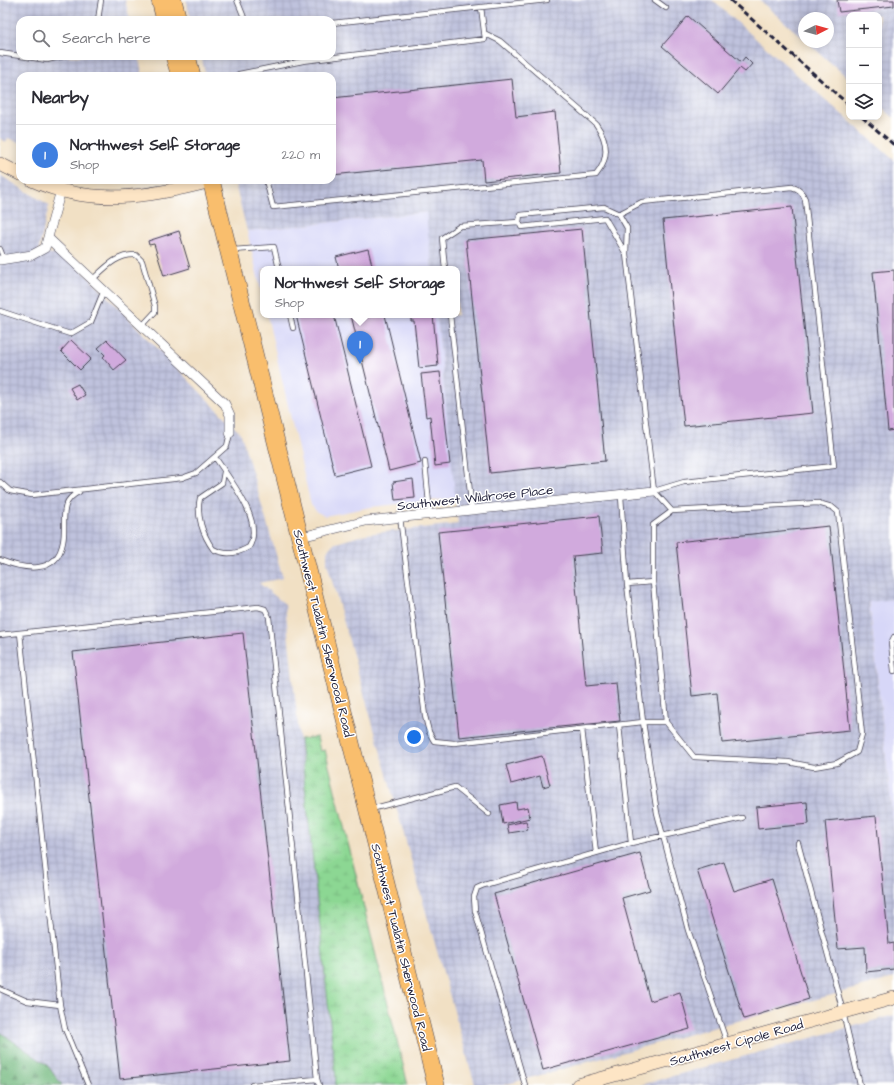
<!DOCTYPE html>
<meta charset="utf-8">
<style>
body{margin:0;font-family:"Architects Daughter",sans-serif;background:#f2f2f3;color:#2b2b33}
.controls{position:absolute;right:12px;top:12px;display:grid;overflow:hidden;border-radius:8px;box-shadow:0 2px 10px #0003}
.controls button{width:36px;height:36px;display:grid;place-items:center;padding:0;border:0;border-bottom:1px solid #e1e1e2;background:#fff;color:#2b2b33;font:20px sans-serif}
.compass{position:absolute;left:798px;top:12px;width:36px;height:36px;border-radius:50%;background:#fff;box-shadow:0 2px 10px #0003;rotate:84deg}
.you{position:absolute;left:414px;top:737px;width:14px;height:14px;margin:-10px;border:3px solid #fff;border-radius:50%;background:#1a73e8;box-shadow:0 0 0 6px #1a73e833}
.badge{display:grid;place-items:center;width:26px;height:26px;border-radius:50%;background:#db2777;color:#fff;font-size:13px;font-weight:700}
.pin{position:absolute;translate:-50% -33px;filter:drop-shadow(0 1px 2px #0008)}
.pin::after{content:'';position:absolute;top:21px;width:14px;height:12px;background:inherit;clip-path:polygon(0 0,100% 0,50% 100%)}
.popup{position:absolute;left:260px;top:266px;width:200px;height:52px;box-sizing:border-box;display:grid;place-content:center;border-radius:8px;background:#fff;filter:drop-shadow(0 1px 3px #0005);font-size:13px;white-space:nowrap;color:#7c7c81}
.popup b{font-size:15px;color:#2b2b33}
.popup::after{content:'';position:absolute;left:50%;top:100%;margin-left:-8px;border:8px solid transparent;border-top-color:#fff}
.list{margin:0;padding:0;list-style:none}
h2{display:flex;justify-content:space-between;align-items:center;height:52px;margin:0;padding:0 16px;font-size:17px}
h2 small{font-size:13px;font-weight:400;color:#7c7c81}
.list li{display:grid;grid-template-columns:26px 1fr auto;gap:12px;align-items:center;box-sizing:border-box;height:60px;padding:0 16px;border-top:1px solid #e1e1e2}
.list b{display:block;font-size:15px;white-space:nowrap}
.list p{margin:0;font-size:13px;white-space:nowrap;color:#7c7c81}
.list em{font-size:13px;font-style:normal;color:#7c7c81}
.icon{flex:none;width:22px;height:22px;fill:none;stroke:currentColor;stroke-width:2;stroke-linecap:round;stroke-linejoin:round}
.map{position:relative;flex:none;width:894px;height:1085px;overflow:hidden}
.search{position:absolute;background:#fff;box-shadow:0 2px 10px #0003;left:16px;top:16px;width:320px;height:44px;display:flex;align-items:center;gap:10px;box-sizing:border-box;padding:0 14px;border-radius:12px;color:#7c7c81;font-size:15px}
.panel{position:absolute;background:#fff;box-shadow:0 2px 10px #0003;left:16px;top:72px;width:320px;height:112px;border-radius:12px}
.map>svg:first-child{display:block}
.built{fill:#d7d7f8}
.industrial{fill:url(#industrial-grid)}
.forest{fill:url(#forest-firs);stroke:#4a6d5c}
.wetland{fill:url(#wetland-marsh);stroke:#577c67}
.building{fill:#d1aadd}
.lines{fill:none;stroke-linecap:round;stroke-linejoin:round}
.lane-casing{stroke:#413e50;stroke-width:6}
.street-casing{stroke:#413e50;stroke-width:10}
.secondary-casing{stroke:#413e50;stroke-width:14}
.highway-casing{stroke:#413e50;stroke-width:18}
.lane{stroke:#fff;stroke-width:4.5}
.street{stroke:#fff;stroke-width:9}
.secondary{stroke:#fde5c5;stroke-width:13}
.highway{stroke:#f9be6d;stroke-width:17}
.rail{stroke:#22223b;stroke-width:3;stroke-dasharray:6 3;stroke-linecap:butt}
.labels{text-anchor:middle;stroke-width:3;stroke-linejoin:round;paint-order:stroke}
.street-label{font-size:13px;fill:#22223b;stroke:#fff}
</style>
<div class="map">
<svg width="894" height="1085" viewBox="0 0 894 1085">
<defs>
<pattern id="industrial-grid" width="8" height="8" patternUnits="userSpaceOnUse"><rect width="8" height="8" fill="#bfc2dd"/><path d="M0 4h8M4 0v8" fill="none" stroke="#a4a6bf"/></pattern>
<pattern id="forest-firs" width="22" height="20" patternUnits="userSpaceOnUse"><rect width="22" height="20" fill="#71b87d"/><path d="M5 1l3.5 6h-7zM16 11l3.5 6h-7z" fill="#5c9568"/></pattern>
<pattern id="wetland-marsh" width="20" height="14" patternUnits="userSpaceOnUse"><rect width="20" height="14" fill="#8cd793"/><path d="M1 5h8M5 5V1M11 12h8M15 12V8" fill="none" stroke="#78b880"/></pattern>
</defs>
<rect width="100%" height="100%" fill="#fff"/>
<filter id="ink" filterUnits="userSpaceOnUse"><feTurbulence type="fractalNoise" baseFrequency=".025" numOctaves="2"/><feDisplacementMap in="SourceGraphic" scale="8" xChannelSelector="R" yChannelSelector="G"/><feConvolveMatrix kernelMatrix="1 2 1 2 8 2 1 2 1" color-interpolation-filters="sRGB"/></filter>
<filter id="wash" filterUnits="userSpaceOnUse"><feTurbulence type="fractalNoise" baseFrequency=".012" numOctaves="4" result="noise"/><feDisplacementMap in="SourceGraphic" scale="16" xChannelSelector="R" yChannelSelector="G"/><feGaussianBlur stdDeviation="0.9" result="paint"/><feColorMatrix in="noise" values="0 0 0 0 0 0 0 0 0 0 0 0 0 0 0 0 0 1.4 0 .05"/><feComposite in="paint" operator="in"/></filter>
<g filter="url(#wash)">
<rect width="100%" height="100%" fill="#f1e0c4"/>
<!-- built -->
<path class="built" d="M 427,212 L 432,269 L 263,269 L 263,299 L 247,231 Z
M 267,315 L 437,315 L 456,498 L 371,507 L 325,516 L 317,512 L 311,505 Z
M 894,599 L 894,833 L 869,601 Z"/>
<!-- industrial -->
<path class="industrial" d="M 0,0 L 125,0 L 130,20 L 20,20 L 20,56 L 138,56 L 143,76 L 20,76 L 20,143 L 8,138 L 6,142 L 0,138 Z
M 186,0 L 712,0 L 894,160 L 894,599 L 869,602 L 894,833 L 894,978 L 504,1085 L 475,1085 L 327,563 L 327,551 L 333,544 L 366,534 L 458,524 L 437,315 L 457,315 L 457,269 L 432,269 L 426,212 L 247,231 L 234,180 L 332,180 L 332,76 L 206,76 L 201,56 L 332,56 L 332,20 L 191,20 Z
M 759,0 L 894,0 L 894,118 L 879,105 L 879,15 L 849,15 L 849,79 L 807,42 L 828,42 L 828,18 L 804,18 L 804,39 Z
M 0,175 L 49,205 L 38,253 L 66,254 L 241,434 L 283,578 L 259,583 L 285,604 L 336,1078 L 335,1085 L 62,1085 L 47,1065 L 0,1032 Z
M 894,1015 L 894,1085 L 640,1085 Z"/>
<!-- forest -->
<path class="forest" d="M 0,1032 L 47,1065 L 62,1085 L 0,1085 Z"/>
<!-- wetland -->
<path class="wetland" d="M 317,737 L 320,751 L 325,750 L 408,1085 L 335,1085 L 336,1078 L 300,739 Z"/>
<g id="blocks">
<!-- building -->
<path class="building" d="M 837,0 L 894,0 L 894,6 L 839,12 Z
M 688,16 L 741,62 L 745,57 L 752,64 L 745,72 L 740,68 L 718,94 L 662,46 Z
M 512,79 L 516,117 L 555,112 L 561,173 L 484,181 L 482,160 L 332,175 L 332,98 Z
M 792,207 L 813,413 L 684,426 L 663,220 Z
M 582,229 L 605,461 L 490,473 L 466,240 Z
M 179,231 L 190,268 L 164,276 L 154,244 L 149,245 L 148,241 Z
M 368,249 L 373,269 L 339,269 L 336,257 Z
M 894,270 L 894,430 L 888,431 L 873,272 Z
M 296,315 L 334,315 L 371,466 L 335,475 Z
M 351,315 L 385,315 L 421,463 L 389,471 Z
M 411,315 L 433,315 L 438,366 L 419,368 L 414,321 L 411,321 Z
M 71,340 L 91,359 L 80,370 L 61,351 Z
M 107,340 L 126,360 L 114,370 L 103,357 L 105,355 L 98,348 Z
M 440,372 L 450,464 L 435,466 L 430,416 L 426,417 L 421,374 Z
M 78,384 L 85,395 L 77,400 L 70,388 Z
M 413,479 L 415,498 L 395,500 L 393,482 Z
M 599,516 L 603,553 L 573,556 L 586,686 L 616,683 L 620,721 L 459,737 L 438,532 Z
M 829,526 L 850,730 L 722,743 L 717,693 L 692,696 L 676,542 Z
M 243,633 L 290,1061 L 120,1079 L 73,652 Z
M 542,756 L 550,785 L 543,787 L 540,776 L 511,784 L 506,765 Z
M 516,802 L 517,809 L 528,807 L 530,818 L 503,824 L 500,805 Z
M 807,802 L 809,824 L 758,829 L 756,807 Z
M 876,816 L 889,944 L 894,943 L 894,969 L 866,972 L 865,947 L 838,949 L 825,821 Z
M 526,821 L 528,830 L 509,833 L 507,825 Z
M 640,853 L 650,890 L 622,898 L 650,1001 L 680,992 L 690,1029 L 543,1070 L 494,894 Z
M 724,862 L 734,891 L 772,879 L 809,999 L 744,1019 L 697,870 Z"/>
</g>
</g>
<g filter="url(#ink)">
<use href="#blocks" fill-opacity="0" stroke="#413e50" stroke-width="1"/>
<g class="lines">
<defs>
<path id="lane" d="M 237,0 L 245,20
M 655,0 L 666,8
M 98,20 L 101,0
M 332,23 L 547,0
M 0,53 L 47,60 L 64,56
M 303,56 L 303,61 L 485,39 L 481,7
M 240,76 L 239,74 L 303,61
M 266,180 L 273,207 L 596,175 C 610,158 608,141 596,124 L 500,41 L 484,33
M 619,214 L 642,202 L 792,187 C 799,189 802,192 805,199 L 834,466 L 684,482 L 654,491
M 519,222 L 521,227 L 605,218 L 626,254
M 0,249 L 4,259
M 233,250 L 274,247 L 279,269
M 92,280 C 106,267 117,254 136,255 L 142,261 L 155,306 L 155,312 L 142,326
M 0,311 L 70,334 L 91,322 L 104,290
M 290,315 L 293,328
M 450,315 L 472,510
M 215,457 C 229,479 265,521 249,547 C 237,554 226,556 213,549 C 203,535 196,516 200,498 L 222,483 L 224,472
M 425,462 L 430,514
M 0,482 L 10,491 L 32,495 L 182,478 L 196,473 L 227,446 L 230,433
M 621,496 L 627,584 L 643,722 L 657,813 L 688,930 L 727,1043
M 400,517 L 425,716 L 429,732 L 434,741 L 454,743 L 643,722 L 666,722 L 694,757 L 788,762 L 814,767 L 837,763 L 857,752 L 862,734 L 838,512 L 832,507 L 818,503 L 672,511 L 654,491 L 626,254 L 627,228 L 619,214 L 604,207 L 520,215 L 519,222 L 460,226 L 442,238 L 445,269
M 0,560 C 23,569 57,576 63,542 C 67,523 57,502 79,492
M 627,584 L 653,582
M 20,633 L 60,1005 L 65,1029 L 88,1085
M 0,635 L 258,607 L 265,609 L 269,617 L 317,1079 L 319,1085
M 894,637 L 891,643 L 894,671
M 666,722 L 653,582 L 653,525 L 672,511
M 619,725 L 631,843
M 582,729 L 596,853
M 371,809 L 455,787 L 489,814
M 798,843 L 843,1012 L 860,1085
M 0,989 L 27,1001 L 60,1005
M 252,1085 L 317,1079
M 525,1085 L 475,911 L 474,897 L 477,888 L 484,885 L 631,843 L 742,818"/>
<path id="street" d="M 48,238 L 225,404 L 230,415 L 230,433
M 0,260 L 32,255 L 45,248 L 61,190
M 301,537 L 366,521 L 654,491"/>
<path id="secondary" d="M 0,164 L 20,174
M 32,180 C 92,207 150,197 211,181
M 578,1085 L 894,998"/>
<path id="highway" d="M 160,0 L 165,20
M 173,0 L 178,20
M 174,56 L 180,76
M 187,56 L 192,76
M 211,180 L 436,1085"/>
</defs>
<!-- lane casing -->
<use href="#lane" class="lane-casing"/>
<!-- street casing -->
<use href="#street" class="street-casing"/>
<!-- secondary casing -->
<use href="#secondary" class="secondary-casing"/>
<!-- highway casing -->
<use href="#highway" class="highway-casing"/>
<!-- lane -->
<use href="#lane" class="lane"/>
<!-- street -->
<use href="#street" class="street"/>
<!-- secondary -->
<use href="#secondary" class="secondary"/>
<!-- highway -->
<use href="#highway" class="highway"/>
<!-- rail -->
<path class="rail" d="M 730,0 L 849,105
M 862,117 L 894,145"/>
</g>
</g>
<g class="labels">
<!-- street labels -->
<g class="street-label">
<text transform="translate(475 497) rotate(-6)" y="5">Southwest Wildrose Place</text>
<text transform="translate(324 633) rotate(76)" y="5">Southwest Tualatin Sherwood Road</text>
<text transform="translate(402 947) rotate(76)" y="5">Southwest Tualatin Sherwood Road</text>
<text transform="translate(736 1042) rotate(-16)" y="5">Southwest Cipole Road</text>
</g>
</g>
</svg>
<div class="controls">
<button>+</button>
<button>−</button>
<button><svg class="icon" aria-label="layers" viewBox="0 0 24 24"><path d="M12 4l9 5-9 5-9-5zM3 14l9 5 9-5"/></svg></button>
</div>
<svg class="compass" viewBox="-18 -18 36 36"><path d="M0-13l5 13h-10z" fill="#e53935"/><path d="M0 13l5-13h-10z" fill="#7c7c81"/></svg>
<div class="you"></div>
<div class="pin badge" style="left:360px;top:364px;background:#3f7fe0">1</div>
<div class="popup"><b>Northwest Self Storage</b>Shop</div>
<div class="search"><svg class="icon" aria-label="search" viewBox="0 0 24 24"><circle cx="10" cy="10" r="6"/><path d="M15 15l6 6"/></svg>Search here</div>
<section class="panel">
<h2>Nearby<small></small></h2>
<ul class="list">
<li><span class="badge" style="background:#3f7fe0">1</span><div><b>Northwest Self Storage</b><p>Shop</p></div><em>220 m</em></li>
</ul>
</section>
</div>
